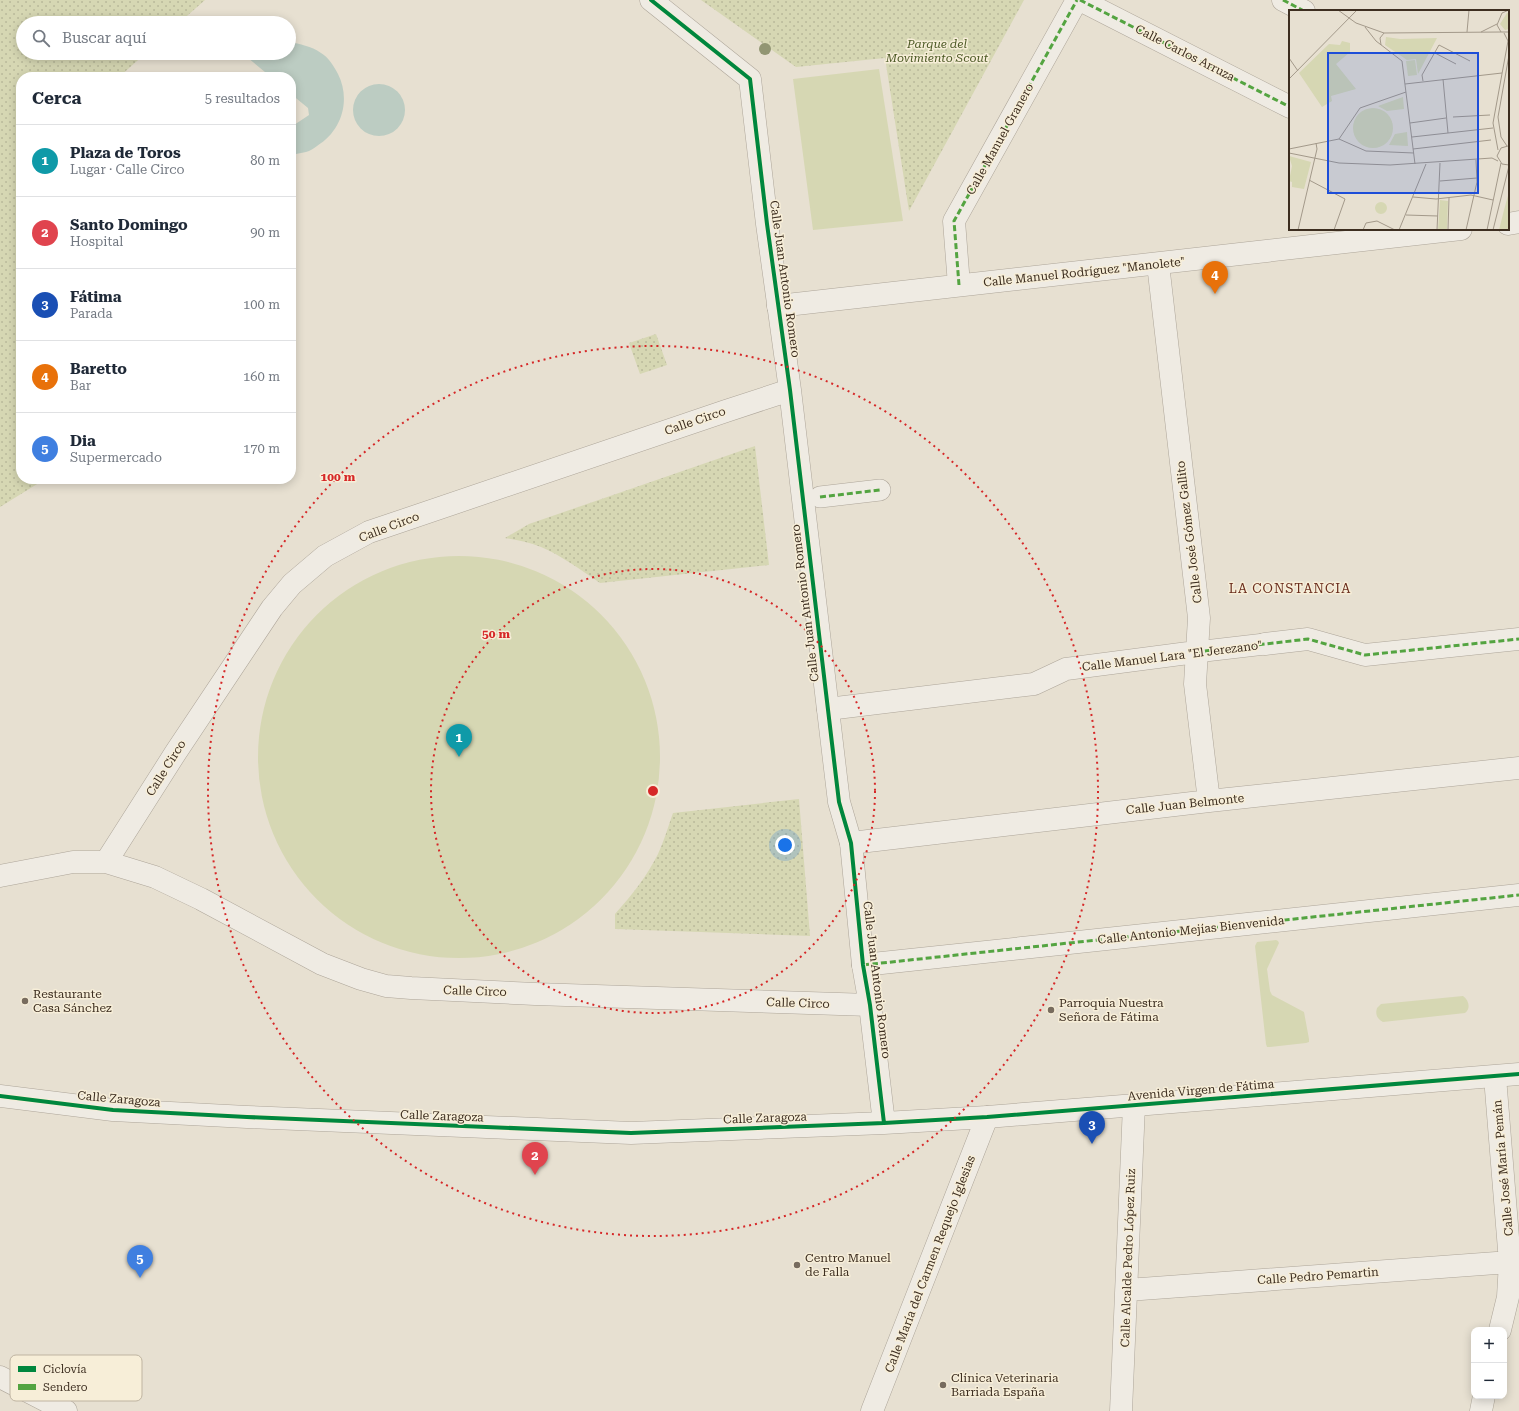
<!DOCTYPE html>
<html lang="es">
<meta charset="utf-8">
<style>
body{margin:0;font-family:"Roboto Serif",serif;background:#f2f2f3;color:#1f2937}
.controls{position:absolute;right:12px;bottom:12px;display:grid;overflow:hidden;border-radius:8px;box-shadow:0 2px 10px #0003}
.controls button{width:36px;height:36px;display:grid;place-items:center;padding:0;border:0;border-bottom:1px solid #e0e1e3;background:#fff;color:#1f2937;font:20px sans-serif}
.you{position:absolute;left:785px;top:845px;width:14px;height:14px;margin:-10px;border:3px solid #fff;border-radius:50%;background:#1a73e8;box-shadow:0 0 0 6px #1a73e833}
.badge{display:grid;place-items:center;width:26px;height:26px;border-radius:50%;background:#111827;color:#fff;font-size:13px;font-weight:700}
.pin{position:absolute;translate:-50% -33px;filter:drop-shadow(0 1px 2px #0008)}
.pin::after{content:'';position:absolute;top:21px;width:14px;height:12px;background:inherit;clip-path:polygon(0 0,100% 0,50% 100%)}
.list{margin:0;padding:0;list-style:none}
h2{display:flex;justify-content:space-between;align-items:center;height:52px;margin:0;padding:0 16px;font-size:17px}
h2 small{font-size:13px;font-weight:400;color:#747a83}
.list li{display:grid;grid-template-columns:26px 1fr auto;gap:12px;align-items:center;box-sizing:border-box;height:72px;padding:0 16px;border-top:1px solid #e0e1e3}
.list b{display:block;font-size:15px;white-space:nowrap}
.list p{margin:0;font-size:13px;white-space:nowrap;color:#747a83}
.list em{font-size:13px;font-style:normal;color:#747a83}
.icon{flex:none;width:22px;height:22px;fill:none;stroke:currentColor;stroke-width:2;stroke-linecap:round;stroke-linejoin:round}
.map{position:relative;flex:none;width:1519px;height:1411px;overflow:hidden}
.search{position:absolute;background:#fff;box-shadow:0 2px 10px #0003;left:16px;top:16px;width:280px;height:44px;display:flex;align-items:center;gap:10px;box-sizing:border-box;padding:0 14px;border-radius:22px;color:#747a83;font-size:15px}
.panel{position:absolute;background:#fff;box-shadow:0 2px 10px #0003;left:16px;top:72px;width:280px;height:412px;border-radius:16px}
.map>svg:first-child{display:block}
.park{fill:url(#park-dots)}
.garden{fill:#d6d7b3}
.water{fill:#bcccc2}
.lines{fill:none;stroke-linecap:round;stroke-linejoin:round}
.pedestrian-casing{stroke:#ada599;stroke-width:22}
.minor-casing{stroke:#ada599;stroke-width:23}
.tertiary-casing{stroke:#ada599;stroke-width:23}
.pedestrian{stroke:#efebe3;stroke-width:21}
.minor{stroke:#efebe3;stroke-width:22}
.tertiary{stroke:#efebe3;stroke-width:22}
.quiet{stroke:#54a441;stroke-width:3;stroke-dasharray:6 3;stroke-linecap:butt}
.cycleway-casing{stroke:#f7eed8;stroke-width:6}
.cycleway{stroke:#00873e;stroke-width:4}
.tree{fill:#929673}
.ring{fill:none;stroke:#d62828;stroke-width:2;stroke-dasharray:2 4}
.poi-dot{fill:#786c5e;stroke:#f7eed8;stroke-width:1.5}
.labels{text-anchor:middle;stroke-width:3;stroke-linejoin:round;paint-order:stroke}
.park-label{font-size:12px;font-style:italic;fill:#4d5a26;stroke:#f7eed8}
.street-label{font-size:12px;fill:#3d2e20;stroke:#f7eed8}
.poi-label{font-size:12px;fill:#3d2e20;stroke:#f7eed8;text-anchor:start}
.neighbourhood-label{font-size:13px;letter-spacing:1px;fill:#6b2e1e;stroke:#f7eed8}
.inset-road{fill:none;stroke:#a3998a;stroke-width:1}
.view{fill:#1d4ed8;fill-opacity:0.15;stroke:#1d4ed8;stroke-width:2}
.inset-edge{fill:none;stroke:#3d2e20;stroke-width:2}
.key{fill:#f7eed8;stroke:#bfb4a1;stroke-width:1}
.key-label{font-size:11px;fill:#3d2e20}
.centre{fill:#d62828;stroke:#f7eed8;stroke-width:2}
.ring-label{font-size:12px;text-anchor:middle;font-weight:bold;fill:#d62828;stroke:#f7eed8;stroke-width:3;stroke-linejoin:round;paint-order:stroke}
</style>
<div class="map">
<svg width="1519" height="1411" viewBox="0 0 1519 1411">
<defs>
<pattern id="park-dots" width="8" height="8" patternUnits="userSpaceOnUse"><rect width="8" height="8" fill="#d6d7b3"/><path d="M2 2h.1M6 6h.1" fill="none" stroke="#b9b99a" stroke-width="1.8" stroke-linecap="round"/></pattern>
</defs>
<rect width="100%" height="100%" fill="#e7e0d1"/>
<!-- park -->
<path class="park" d="M 0,0 L 205,0 L 179,23 L 23,23 L 23,53 L 146,53 L 119,77 L 21,77 L 21,479 L 42,479 L 42,481 L 0,507 Z
M 701,0 L 1024,0 L 909,211 L 885,58 L 796,67 Z
M 656,334 L 667,365 L 640,374 L 629,343 Z
M 755,446 L 769,565 L 600,583 C 581,570 562,556 541,547 C 529,542 517,540 505,538 L 529,524 Z
M 799,799 L 810,936 L 615,929 L 615,914 C 632,895 647,876 658,854 C 664,841 668,827 673,813 Z"/>
<!-- garden -->
<path class="garden" d="M 879,69 L 903,221 L 813,230 L 793,79 Z
M258 757a201 201 0 1 1 402 0a201 201 0 1 1-402 0Z
M 1276,940 L 1278,941 L 1279,943 L 1267,969 L 1270,991 L 1272,995 L 1304,1012 L 1309,1039 L 1309,1042 L 1306,1043 L 1270,1047 L 1267,1047 L 1266,1044 L 1255,946 L 1257,942 Z
M 1463,996 C 1469,1000 1471,1009 1465,1013 L 1383,1022 C 1377,1019 1375,1014 1377,1008 L 1381,1004 Z"/>
<!-- water -->
<path class="water" d="M 289,42 C 300,44 311,46 321,53 C 328,57 334,66 338,74 C 351,100 342,131 317,146 C 314,148 310,151 306,152 C 301,153 296,154 291,155 L 291,127 L 309,115 L 308,108 L 291,94 L 291,77 L 271,77 L 248,58 L 254,53 L 289,53 Z
M353 110a26 26 0 1 1 52 0a26 26 0 1 1-52 0Z"/>
<g class="lines">
<defs>
<path id="pedestrian" d="M 820,497 L 880,490
M 1196,652 L 1265,644"/>
<path id="minor" d="M 1080,0 L 1290,107
M 1283,0 L 1304,11
M 1508,224 L 1519,222
M 1158,264 L 1199,618 L 1195,684 L 1209,801
M 959,285 L 954,221 L 1077,0
M 778,306 L 1461,229
M 1265,644 L 1308,639 L 1365,655 L 1519,639
M 828,709 L 1034,684 L 1066,669 L 1196,652
M 851,843 L 1209,801 L 1519,768
M 863,965 L 1519,895
M 1495,1077 L 1510,1262 L 1508,1297 L 1500,1330
M 1127,1290 L 1510,1262
M 0,1377 L 66,1411
M 872,1411 L 987,1117
M 1121,1411 L 1134,1105
M 1481,1411 L 1484,1396"/>
<path id="tertiary" d="M 651,0 L 750,79 L 767,224 L 790,390 L 836,777 L 839,802 L 851,843 L 863,965 L 870,1005 L 884,1123
M 106,862 L 176,752 L 272,608 L 292,584 L 325,556 L 369,532 L 726,411 L 790,390
M 0,876 L 73,862 L 106,862 L 155,877 L 201,899 L 322,964 L 361,979 L 386,986 L 411,988 L 535,994 L 870,1005
M 0,1096 L 113,1110 L 247,1117 L 631,1133 L 884,1123 L 987,1117 L 1519,1074"/>
</defs>
<!-- pedestrian casing -->
<use href="#pedestrian" class="pedestrian-casing"/>
<!-- minor casing -->
<use href="#minor" class="minor-casing"/>
<!-- tertiary casing -->
<use href="#tertiary" class="tertiary-casing"/>
<!-- pedestrian -->
<use href="#pedestrian" class="pedestrian"/>
<!-- minor -->
<use href="#minor" class="minor"/>
<!-- tertiary -->
<use href="#tertiary" class="tertiary"/>
<!-- quiet -->
<path class="quiet" d="M 1080,0 L 1290,107
M 1283,0 L 1304,11
M 959,285 L 954,221 L 1077,0
M 820,497 L 880,490
M 1196,652 L 1308,639 L 1365,655 L 1519,639
M 863,965 L 1519,895"/>
<defs>
<path id="cycleway" d="M 651,0 L 750,79 L 767,224 L 790,390 L 836,777 L 839,802 L 851,843 L 863,965 L 870,1005 L 884,1123
M 0,1096 L 113,1110 L 247,1117 L 631,1133 L 884,1123 L 987,1117 L 1519,1074"/>
</defs>
<!-- cycleway casing -->
<use href="#cycleway" class="cycleway-casing"/>
<!-- cycleway -->
<use href="#cycleway" class="cycleway"/>
</g>
<!-- trees -->
<circle class="tree" cx="765" cy="49" r="6"/>
<!-- distance rings -->
<g class="ring">
<circle cx="653" cy="791" r="222"/>
<circle cx="653" cy="791" r="445"/>
</g>
<!-- markers -->
<g class="poi-dot">
<circle cx="25" cy="1001" r="4"/>
<circle cx="1051" cy="1010" r="4"/>
<circle cx="797" cy="1265" r="4"/>
<circle cx="943" cy="1385" r="4"/>
</g>
<g class="labels">
<!-- park labels -->
<g class="park-label">
<text x="937" y="48">Parque del<tspan x="937" dy="14">Movimiento Scout</tspan></text>
</g>
<!-- street labels -->
<g class="street-label">
<text transform="translate(1185 53) rotate(27)" y="4">Calle Carlos Arruza</text>
<text transform="translate(1000 139) rotate(-61)" y="4">Calle Manuel Granero</text>
<text transform="translate(1084 272) rotate(-6)" y="4">Calle Manuel Rodríguez "Manolete"</text>
<text transform="translate(785 279) rotate(82)" y="4">Calle Juan Antonio Romero</text>
<text transform="translate(695 421) rotate(-19)" y="4">Calle Circo</text>
<text transform="translate(389 527) rotate(-21)" y="4">Calle Circo</text>
<text transform="translate(1189 532) rotate(-97)" y="4">Calle José Gómez Gallito</text>
<text transform="translate(805 603) rotate(-97)" y="4">Calle Juan Antonio Romero</text>
<text transform="translate(1172 656) rotate(-7)" y="4">Calle Manuel Lara "El Jerezano"</text>
<text transform="translate(166 768) rotate(-58)" y="4">Calle Circo</text>
<text transform="translate(1185 804) rotate(-6)" y="4">Calle Juan Belmonte</text>
<text transform="translate(1191 930) rotate(-6)" y="4">Calle Antonio Mejías Bienvenida</text>
<text transform="translate(877 980) rotate(83)" y="4">Calle Juan Antonio Romero</text>
<text transform="translate(475 991) rotate(2)" y="4">Calle Circo</text>
<text transform="translate(798 1003) rotate(2)" y="4">Calle Circo</text>
<text transform="translate(1201 1090) rotate(-5)" y="4">Avenida Virgen de Fátima</text>
<text transform="translate(119 1099) rotate(5)" y="4">Calle Zaragoza</text>
<text transform="translate(442 1116) rotate(2)" y="4">Calle Zaragoza</text>
<text transform="translate(765 1118) rotate(-2)" y="4">Calle Zaragoza</text>
<text transform="translate(1503 1168) rotate(-95)" y="4">Calle José María Pemán</text>
<text transform="translate(1128 1258) rotate(-88)" y="4">Calle Alcalde Pedro López Ruiz</text>
<text transform="translate(930 1264) rotate(-69)" y="4">Calle María del Carmen Requejo Iglesias</text>
<text transform="translate(1318 1276) rotate(-4)" y="4">Calle Pedro Pemartin</text>
</g>
<!-- poi labels -->
<g class="poi-label">
<text x="33" y="998">Restaurante<tspan x="33" dy="14">Casa Sánchez</tspan></text>
<text x="1059" y="1007">Parroquia Nuestra<tspan x="1059" dy="14">Señora de Fátima</tspan></text>
<text x="805" y="1262">Centro Manuel<tspan x="805" dy="14">de Falla</tspan></text>
<text x="951" y="1382">Clínica Veterinaria<tspan x="951" dy="14">Barriada España</tspan></text>
</g>
<!-- neighbourhood labels -->
<g class="neighbourhood-label">
<text x="1290" y="593">LA CONSTANCIA</text>
</g>
</g>
<!-- overview -->
<g transform="translate(1289 10)">
<rect width="220" height="220" fill="#e7e0d1"/>
<path d="M 97,27 L 111,29 L 148,28 L 129,64 L 127,49 L 118,50 L 96,35 ZM 53,31 L 61,33 L 61,42 L 47,54 L 67,79 L 42,86 L 43,91 L 33,97 L 10,63 L 40,34 L 51,35 ZM 114,87 L 115,99 L 98,101 L 89,96 ZM 118,122 L 119,136 L 100,135 L 106,124 ZM 220,182 L 220,220 L 210,220 L 215,200 ZM 151,190 L 159,191 L 158,220 L 149,220 Z" fill="#d6d7b3"/>
<path d="M 218,3 L 220,3 L 220,19 L 216,20 L 211,14 ZM 126,50 L 128,65 L 119,66 L 117,51 ZM64 118a20 20 0 1 1 40 0a20 20 0 1 1-40 0ZM 0,146 L 22,152 L 15,179 L 3,177 L 3,172 L 0,171 L 3,156 ZM86 198a6 6 0 1 1 12 0a6 6 0 1 1-12 0Z" fill="#d6d7b3"/>
<path class="inset-road" d="M 49,0 L 67,13 L 95,23 L 212,22M 220,0 L 213,3 L 208,15 L 212,22 L 220,22M 76,17 L 87,31 L 113,51 L 126,154M 178,22 L 180,0M 192,22 L 208,14M 92,35 L 91,28 L 95,23M 146,43 L 167,54M 0,48 L 9,61M 0,69 L 68,0M 154,69 L 159,123M 134,71 L 133,65 L 150,35 L 181,51M 116,74 L 213,63M 164,107 L 201,105M 121,113 L 157,108M 123,127 L 204,118M 50,129 L 71,98 L 117,82M 218,136 L 212,127 L 209,107 L 220,45M 219,136 L 212,138 L 208,146 L 213,154 L 220,155M 0,139 L 50,129 L 77,141 L 125,143M 124,139 L 202,130M 209,140 L 204,113 L 219,31 L 215,23M 0,143 L 50,153 L 101,155 L 203,148 L 209,151M 20,170 L 56,189 L 45,220M 151,171 L 188,168M 124,187 L 147,189 L 182,185 L 204,190M 117,205 L 149,206M 9,220 L 28,139 L 27,133M 74,220 L 77,213 L 88,211 L 106,220M 110,220 L 137,154M 148,220 L 151,153M 159,220 L 160,188M 177,220 L 188,172 L 187,150M 198,220 L 212,153M 204,220 L 220,156"/>
<path class="view" d="M 39,43 L 189,43 L 189,183 L 39,183 Z"/>
<rect width="220" height="220" class="inset-edge"/>
</g>
<!-- legend -->
<rect x="10" y="1355" width="132" height="46" rx="6" class="key"/>
<rect x="18" y="1366" width="18" height="6" fill="#00873e"/>
<rect x="18" y="1384" width="18" height="6" fill="#54a441"/>
<g class="key-label">
<text x="43" y="1373">Ciclovía</text>
<text x="43" y="1391">Sendero</text>
</g>
<circle cx="653" cy="791" r="6" class="centre"/>
<g class="ring-label">
<text x="338" y="481">100 m</text>
<text x="496" y="638">50 m</text>
</g>
</svg>
<div class="controls">
<button>+</button>
<button>−</button>
</div>
<div class="you"></div>
<div class="pin badge" style="left:459px;top:757px;background:#0f9aa8">1</div>
<div class="pin badge" style="left:535px;top:1175px;background:#e0444e">2</div>
<div class="pin badge" style="left:1092px;top:1144px;background:#1a4fb4">3</div>
<div class="pin badge" style="left:1215px;top:294px;background:#e8710a">4</div>
<div class="pin badge" style="left:140px;top:1278px;background:#3f7fe0">5</div>
<div class="search"><svg class="icon" aria-label="search" viewBox="0 0 24 24"><circle cx="10" cy="10" r="6"/><path d="M15 15l6 6"/></svg>Buscar aquí</div>
<section class="panel">
<h2>Cerca<small>5 resultados</small></h2>
<ul class="list">
<li><span class="badge" style="background:#0f9aa8">1</span><div><b>Plaza de Toros</b><p>Lugar · Calle Circo</p></div><em>80 m</em></li>
<li><span class="badge" style="background:#e0444e">2</span><div><b>Santo Domingo</b><p>Hospital</p></div><em>90 m</em></li>
<li><span class="badge" style="background:#1a4fb4">3</span><div><b>Fátima</b><p>Parada</p></div><em>100 m</em></li>
<li><span class="badge" style="background:#e8710a">4</span><div><b>Baretto</b><p>Bar</p></div><em>160 m</em></li>
<li><span class="badge" style="background:#3f7fe0">5</span><div><b>Dia</b><p>Supermercado</p></div><em>170 m</em></li>
</ul>
</section>
</div>
